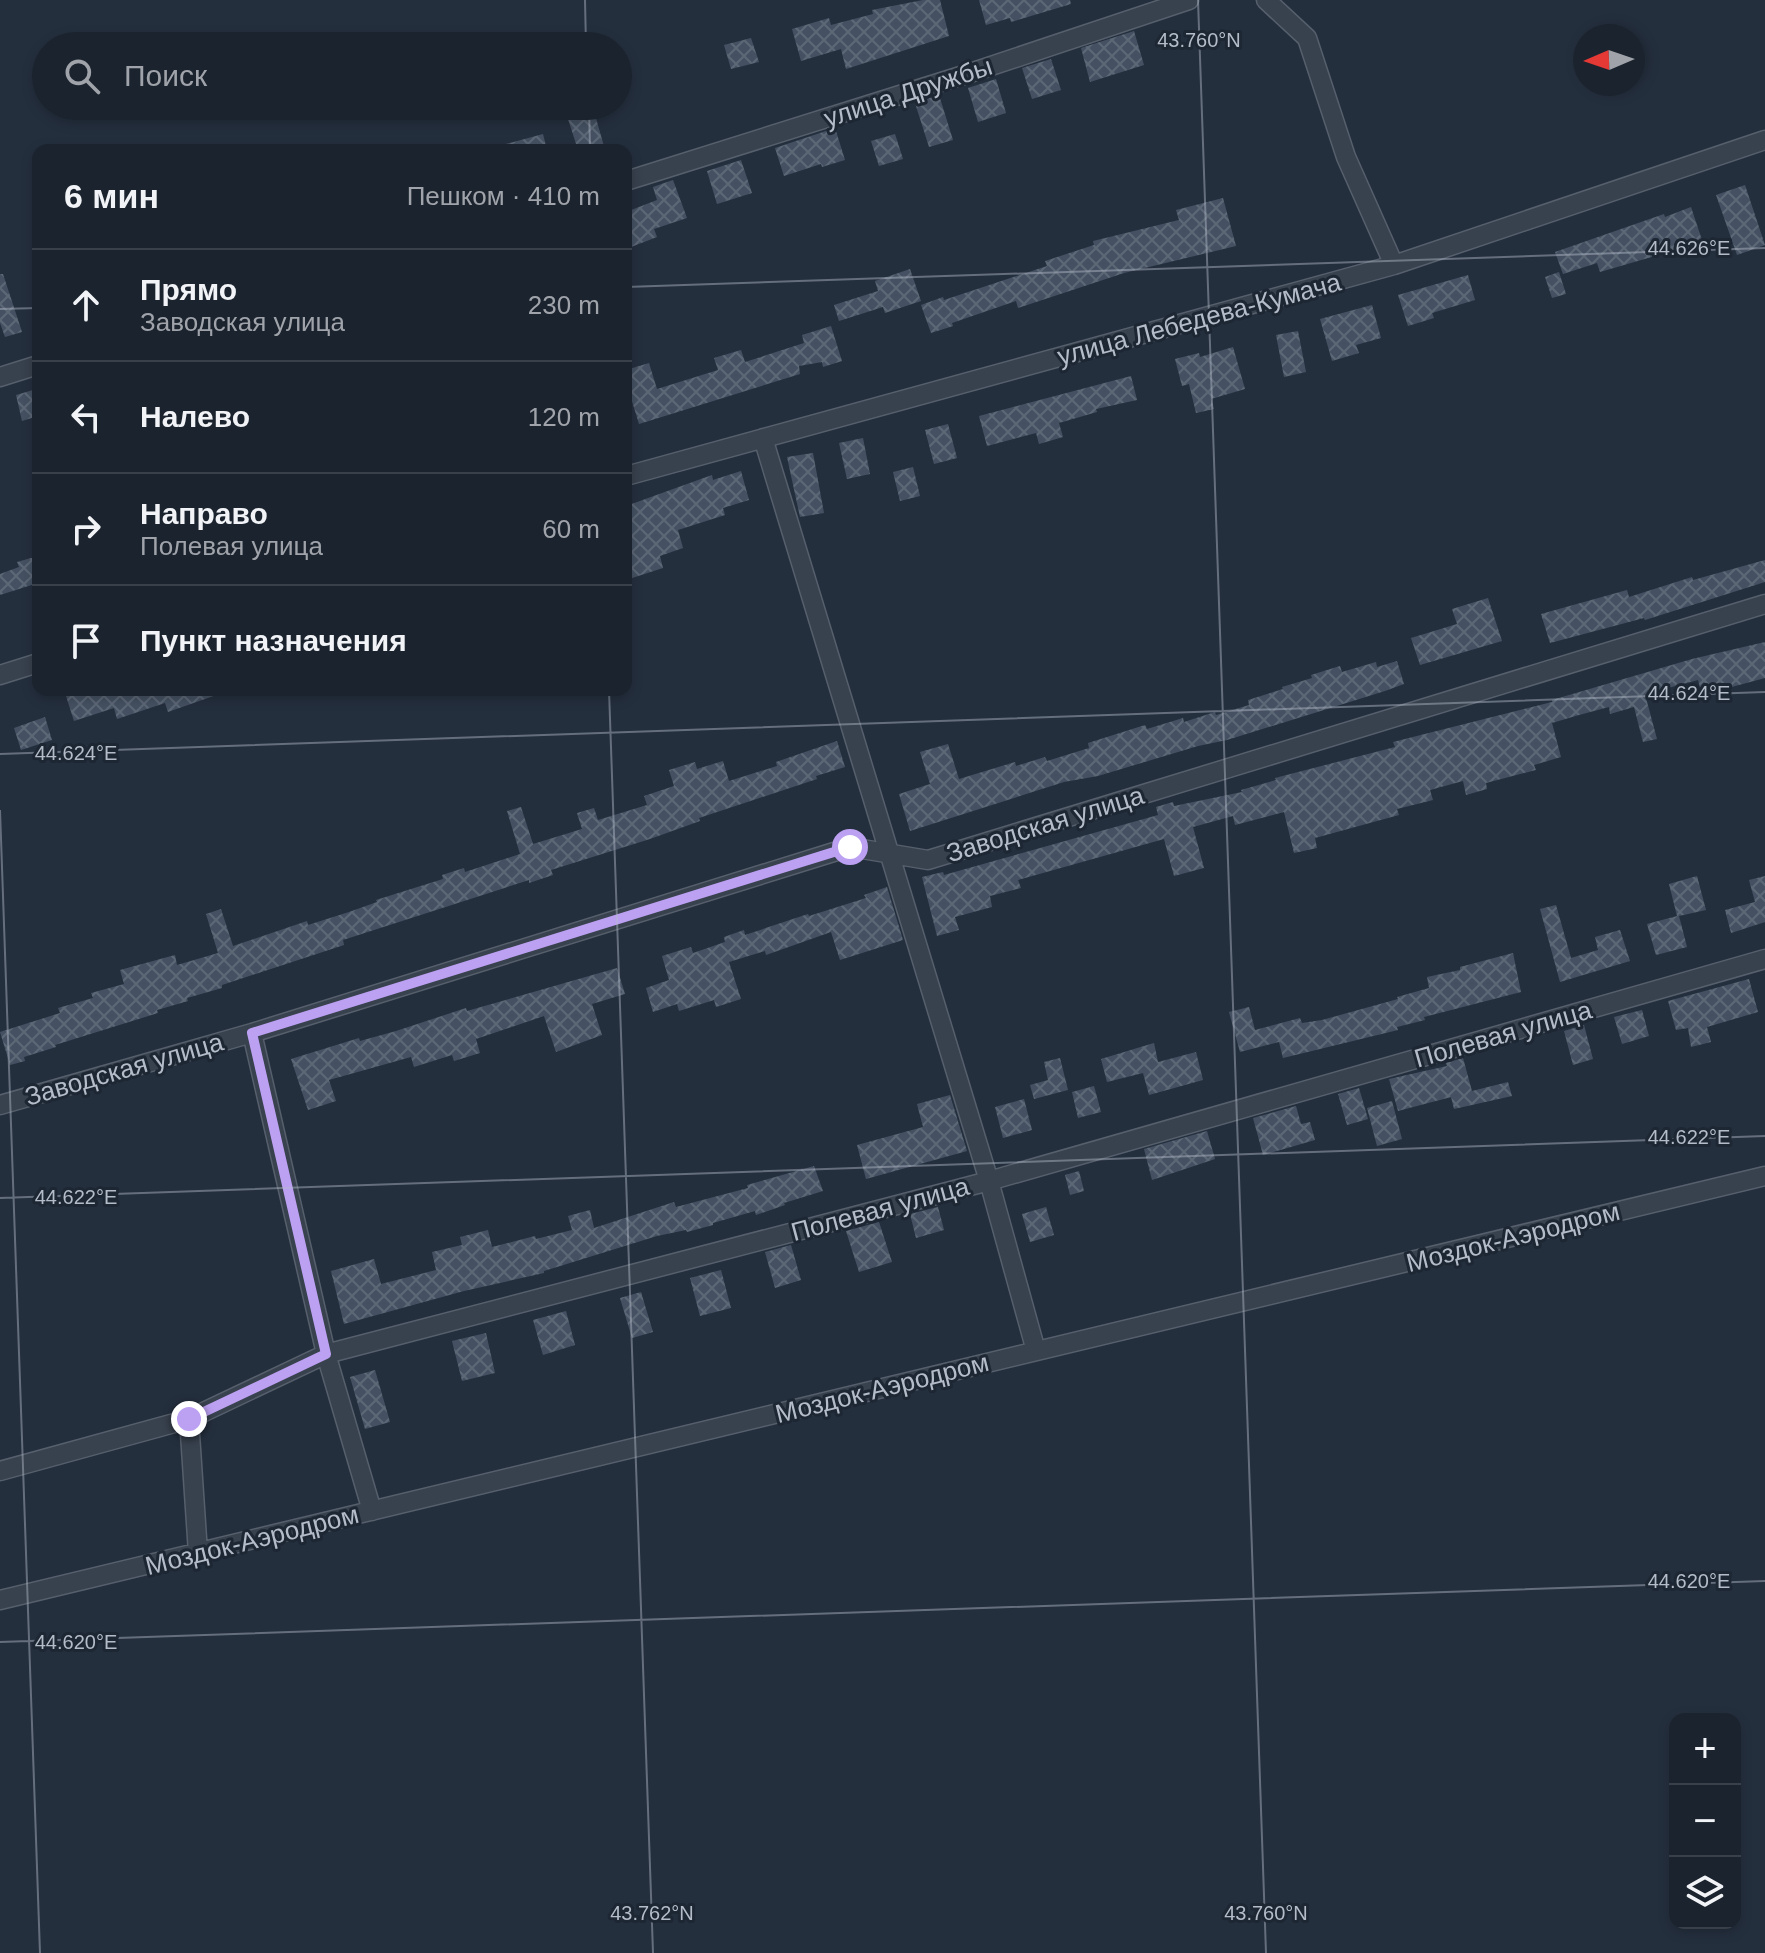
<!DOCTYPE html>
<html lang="ru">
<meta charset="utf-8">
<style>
body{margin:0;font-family:Helvetica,sans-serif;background:#282f3a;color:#f1f3f6}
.controls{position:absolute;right:24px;bottom:24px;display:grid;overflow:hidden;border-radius:16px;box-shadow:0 4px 12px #0003}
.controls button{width:72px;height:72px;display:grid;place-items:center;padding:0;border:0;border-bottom:2px solid #39404a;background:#1b232e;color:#f1f3f6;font:40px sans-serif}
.compass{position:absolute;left:1573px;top:24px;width:72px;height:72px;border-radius:50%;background:#1b232e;box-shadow:0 4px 12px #0003;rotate:268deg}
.stop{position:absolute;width:24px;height:24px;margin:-18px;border:6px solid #bca0f2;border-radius:50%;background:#fff}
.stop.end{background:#bca0f2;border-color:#fff;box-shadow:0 2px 8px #0008}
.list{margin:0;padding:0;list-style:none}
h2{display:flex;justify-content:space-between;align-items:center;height:104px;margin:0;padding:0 32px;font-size:34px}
h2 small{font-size:26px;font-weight:400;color:#a0a4aa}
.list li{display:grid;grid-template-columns:52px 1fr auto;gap:24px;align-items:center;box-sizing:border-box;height:112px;padding:0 32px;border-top:2px solid #39404a}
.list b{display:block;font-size:30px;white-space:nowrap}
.list p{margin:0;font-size:26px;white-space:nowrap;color:#a0a4aa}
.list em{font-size:26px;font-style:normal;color:#a0a4aa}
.icon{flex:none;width:44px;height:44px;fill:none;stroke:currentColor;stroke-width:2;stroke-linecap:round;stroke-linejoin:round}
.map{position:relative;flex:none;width:1765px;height:1953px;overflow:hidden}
.search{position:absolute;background:#1b232e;box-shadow:0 4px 12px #0003;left:32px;top:32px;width:600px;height:88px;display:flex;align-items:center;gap:20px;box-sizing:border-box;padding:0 28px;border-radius:44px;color:#a0a4aa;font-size:30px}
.panel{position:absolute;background:#1b232e;box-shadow:0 4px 12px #0003;left:32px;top:144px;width:600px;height:552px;border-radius:16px}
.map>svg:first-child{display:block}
.building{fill:url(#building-cross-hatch)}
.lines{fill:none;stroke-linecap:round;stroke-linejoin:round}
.street-casing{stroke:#565f6c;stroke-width:21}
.street{stroke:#38414e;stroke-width:18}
.route{stroke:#bca0f2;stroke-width:10}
.ticks{fill:none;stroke:#b4bcc9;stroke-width:2;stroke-opacity:0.45}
.labels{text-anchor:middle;stroke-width:6;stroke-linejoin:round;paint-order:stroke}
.street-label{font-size:26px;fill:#b4bcc9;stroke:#1d2633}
.ticks-label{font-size:20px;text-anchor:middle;fill:#b4bcc9;stroke:#1d2633;stroke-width:6;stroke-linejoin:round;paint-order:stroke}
</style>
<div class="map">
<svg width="1765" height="1953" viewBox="0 0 1765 1953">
<defs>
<pattern id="building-cross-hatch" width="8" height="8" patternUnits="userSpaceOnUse" patternTransform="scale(2)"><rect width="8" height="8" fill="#455162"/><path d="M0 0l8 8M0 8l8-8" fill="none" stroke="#5d6877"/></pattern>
</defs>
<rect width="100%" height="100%" fill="#242f3e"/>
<!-- building -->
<path class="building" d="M 923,0 L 940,0 L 949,36 L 846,69 L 841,49 L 801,61 L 792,29 L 829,18 L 831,25 L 873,14 L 872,10 Z
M 979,0 L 1070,0 L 1071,4 L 1011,22 L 1010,18 L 986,25 Z
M 1134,31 L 1144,65 L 1090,82 L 1081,48 Z
M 751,38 L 759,62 L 731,69 L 724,45 Z
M 1051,59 L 1061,90 L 1032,99 L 1022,68 Z
M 996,79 L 1006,113 L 978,122 L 968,88 Z
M 939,95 L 953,140 L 929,147 L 915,103 Z
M 594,111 L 605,150 L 578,150 L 568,119 Z
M 835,128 L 845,160 L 822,167 L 821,164 L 784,176 L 775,148 Z
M 543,134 L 547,150 L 503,150 L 502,145 Z
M 895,134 L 903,159 L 879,166 L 871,141 Z
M 741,160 L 752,193 L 717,204 L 707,171 Z
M 673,180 L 687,218 L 654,229 L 657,237 L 626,249 L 626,212 L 657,200 L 653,187 Z
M 1745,185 L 1765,245 L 1737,255 L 1716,195 Z
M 1223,198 L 1236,246 L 1124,273 L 1018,308 L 1016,301 L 952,323 L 953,326 L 931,333 L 921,305 L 943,297 L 944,300 L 1047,266 L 1045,261 L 1094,245 L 1093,241 L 1179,220 L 1176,210 Z
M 1691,207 L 1705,249 L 1681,257 L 1679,249 L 1600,272 L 1597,263 L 1563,274 L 1555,252 L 1664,214 L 1665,217 Z
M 910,269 L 921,301 L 885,313 L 883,307 L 839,321 L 834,305 L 878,291 L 875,281 Z
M 1559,272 L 1566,294 L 1552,298 L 1545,277 Z
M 0,274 L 3,274 L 22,332 L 5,337 L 0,323 Z
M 1468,275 L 1475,300 L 1432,313 L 1434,318 L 1408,326 L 1398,295 Z
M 1372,305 L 1381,338 L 1356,345 L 1359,353 L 1332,361 L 1320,319 Z
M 831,326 L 842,361 L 823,367 L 822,362 L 799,366 L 800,374 L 639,424 L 626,382 L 626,370 L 649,363 L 657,389 L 718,370 L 714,358 L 741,350 L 745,362 L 804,343 L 802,335 Z
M 1298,331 L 1306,372 L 1284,377 L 1276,335 Z
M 1233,347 L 1245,389 L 1211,399 L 1214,409 L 1196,413 L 1189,384 L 1182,386 L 1175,359 L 1199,353 L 1200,357 Z
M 1131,376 L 1137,400 L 1096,409 L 1097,412 L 1059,423 L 1063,437 L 1039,444 L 1036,433 L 987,446 L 979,416 Z
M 33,390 L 38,416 L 22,421 L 16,395 Z
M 948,424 L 957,458 L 934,464 L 925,430 Z
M 863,438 L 870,474 L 847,479 L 839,443 Z
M 813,453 L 824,513 L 800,517 L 787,457 Z
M 913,467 L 920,496 L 900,501 L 893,472 Z
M 741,471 L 749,500 L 723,508 L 725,515 L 678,530 L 683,548 L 660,556 L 663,568 L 626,580 L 626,506 L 712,475 L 713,480 Z
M 38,556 L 38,583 L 0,595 L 0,574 L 19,567 L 17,562 Z
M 1765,560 L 1765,582 L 1645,620 L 1644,618 L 1550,643 L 1541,614 L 1627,590 L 1629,597 L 1692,577 L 1693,580 Z
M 1488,598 L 1502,641 L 1420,665 L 1411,638 L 1457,624 L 1452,609 Z
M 1765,642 L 1765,678 L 1702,695 L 1698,680 L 1653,692 L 1654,696 L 1646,698 L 1657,739 L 1643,742 L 1634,707 L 1610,714 L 1609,707 L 1579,715 L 1552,723 L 1561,757 L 1534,765 L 1536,770 L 1486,783 L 1487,789 L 1466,795 L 1463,781 L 1430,790 L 1433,800 L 1397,809 L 1399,815 L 1315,838 L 1317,848 L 1294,853 L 1284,812 L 1235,825 L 1233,816 L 1193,827 L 1204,868 L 1174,876 L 1164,839 L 1018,880 L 1021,888 L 990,896 L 992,907 L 955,917 L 959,930 L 937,936 L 922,877 L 943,872 L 944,875 L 1158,815 L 1156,807 L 1173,802 L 1174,806 L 1242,792 L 1241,790 L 1276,780 L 1275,778 L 1395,747 L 1393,742 L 1552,702 L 1552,700 L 1692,659 Z
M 1397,661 L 1404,684 L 1385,691 L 1227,740 L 1198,746 L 1098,776 L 1064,782 L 910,831 L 899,794 L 930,784 L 920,752 L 948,744 L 959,779 L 1015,762 L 1016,766 L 1045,757 L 1047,761 L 1089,748 L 1088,743 L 1145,725 L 1147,729 L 1183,718 L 1184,722 L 1215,712 L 1216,715 L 1249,705 L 1248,700 L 1283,689 L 1282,687 L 1312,678 L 1311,675 L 1340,666 L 1342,672 L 1376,662 L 1377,667 Z
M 75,690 L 225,690 L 225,692 L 168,712 L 165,703 L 117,719 L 114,708 L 74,721 L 65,693 Z
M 45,717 L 52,740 L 21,750 L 14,728 Z
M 837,741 L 845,767 L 816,776 L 817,779 L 699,818 L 700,821 L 650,839 L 551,870 L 553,875 L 529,883 L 529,880 L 343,940 L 344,945 L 222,985 L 222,988 L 187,998 L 188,1001 L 157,1010 L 158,1013 L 55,1045 L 56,1047 L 24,1057 L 25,1061 L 10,1065 L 0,1032 L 60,1013 L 58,1008 L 93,998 L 91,993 L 124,984 L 120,970 L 175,955 L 177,965 L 218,953 L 206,914 L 221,909 L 233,946 L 307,921 L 308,925 L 349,912 L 377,902 L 376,900 L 443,879 L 442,875 L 464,868 L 465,872 L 520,854 L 507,811 L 521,807 L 533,844 L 582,829 L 577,813 L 594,808 L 598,820 L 647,805 L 644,796 L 674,786 L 669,770 L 695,762 L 697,769 L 723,761 L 729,781 L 777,766 L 776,762 Z
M 1697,876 L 1706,910 L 1679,916 L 1687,947 L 1656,955 L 1647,924 L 1677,916 L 1669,884 Z
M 1765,876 L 1765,922 L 1731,933 L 1725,910 L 1755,902 L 1749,880 Z
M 887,887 L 903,940 L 840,960 L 831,932 L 766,955 L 765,951 L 729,962 L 741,999 L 716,1007 L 714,1000 L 679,1011 L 677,1004 L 653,1012 L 646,988 L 669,980 L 662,956 L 691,947 L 693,953 L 725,942 L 724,937 L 744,930 L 745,935 L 808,914 L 809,916 L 866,898 L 864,895 Z
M 1556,905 L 1571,958 L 1598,950 L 1595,937 L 1620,930 L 1630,961 L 1560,982 L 1540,909 Z
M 1513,953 L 1521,992 L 1424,1017 L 1425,1020 L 1397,1027 L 1398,1030 L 1283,1058 L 1279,1042 L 1240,1052 L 1229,1012 L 1249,1007 L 1255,1030 L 1300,1018 L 1302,1023 L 1322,1020 L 1398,999 L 1397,997 L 1429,988 L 1427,977 L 1460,970 L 1460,967 Z
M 617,968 L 625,994 L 592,1004 L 602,1035 L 556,1052 L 544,1016 L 476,1039 L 480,1053 L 454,1061 L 452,1055 L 414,1067 L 411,1057 L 329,1080 L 336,1101 L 308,1110 L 291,1059 L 359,1038 L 360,1041 L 396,1031 L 466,1008 L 467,1011 Z
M 1749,979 L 1758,1012 L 1707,1027 L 1711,1042 L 1691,1047 L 1688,1028 L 1676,1030 L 1668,1001 Z
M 1642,1010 L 1649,1036 L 1622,1044 L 1614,1017 Z
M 1584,1025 L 1593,1059 L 1573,1065 L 1564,1031 Z
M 1154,1043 L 1158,1062 L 1196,1052 L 1203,1080 L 1149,1095 L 1143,1073 L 1107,1082 L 1101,1059 Z
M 1060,1058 L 1068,1090 L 1034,1099 L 1030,1085 L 1048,1080 L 1044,1062 Z
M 1463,1058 L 1472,1091 L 1508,1082 L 1512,1096 L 1454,1109 L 1451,1097 L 1455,1096 L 1398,1111 L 1389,1079 L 1447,1066 L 1446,1063 Z
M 1094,1086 L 1101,1112 L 1078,1118 L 1072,1092 Z
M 1359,1088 L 1368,1119 L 1347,1125 L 1338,1094 Z
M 950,1095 L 967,1151 L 866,1179 L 857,1145 L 923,1127 L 917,1104 Z
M 1024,1099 L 1032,1130 L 1003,1138 L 995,1107 Z
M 1392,1101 L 1402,1139 L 1377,1146 L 1367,1108 Z
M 1296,1106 L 1301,1124 L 1310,1122 L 1315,1140 L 1263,1155 L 1253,1118 Z
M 1207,1131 L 1215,1159 L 1152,1180 L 1144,1149 Z
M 814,1166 L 823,1191 L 784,1203 L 785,1205 L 756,1215 L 755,1211 L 713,1223 L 713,1225 L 687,1232 L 686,1230 L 657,1236 L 544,1271 L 544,1273 L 464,1291 L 344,1324 L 331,1271 L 374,1259 L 381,1284 L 436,1270 L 432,1252 L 462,1245 L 460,1237 L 488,1230 L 492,1247 L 535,1236 L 536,1239 L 572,1230 L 568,1216 L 590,1210 L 594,1228 L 674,1202 L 676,1207 L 748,1188 L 747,1185 Z
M 1079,1171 L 1084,1191 L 1070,1195 L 1065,1175 Z
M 938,1207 L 944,1230 L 916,1238 L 910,1214 Z
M 1046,1207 L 1054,1235 L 1030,1242 L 1022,1214 Z
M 879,1222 L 892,1262 L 859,1272 L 846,1231 Z
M 791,1245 L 801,1280 L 775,1288 L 765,1252 Z
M 721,1270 L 731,1308 L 700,1316 L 690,1278 Z
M 641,1292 L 653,1332 L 632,1338 L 620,1298 Z
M 566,1311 L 575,1345 L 543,1355 L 533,1320 Z
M 486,1333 L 495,1373 L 462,1381 L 452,1341 Z
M 375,1370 L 390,1422 L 365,1429 L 350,1377 Z"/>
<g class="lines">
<defs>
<path id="street" d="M 1266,0 L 1307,38 L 1346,157 L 1394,265
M 626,181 L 973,72 L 1189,0
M 0,377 L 38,365
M 763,438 L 989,1181 L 1036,1351
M 626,476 L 1394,265 L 1765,140
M 0,675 L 38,663
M 252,1033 L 326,1354 L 372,1511
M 0,1105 L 252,1033 L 850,847 L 928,860 L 1765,604
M 189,1419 L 198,1553
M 0,1471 L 189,1419 L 326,1354 L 989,1181 L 1765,959
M 0,1600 L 1765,1176"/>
</defs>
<!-- street casing -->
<use href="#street" class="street-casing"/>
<!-- street -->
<use href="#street" class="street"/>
</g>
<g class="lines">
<!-- route -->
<path class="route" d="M 189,1419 L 326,1354 L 252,1033 L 850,847"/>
</g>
<!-- ticks -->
<path class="ticks" d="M 585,0 L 586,46M 1198,0 L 1266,1953M 589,106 L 590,150M 626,287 L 1765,248M 0,309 L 38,308M 609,690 L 653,1953M 0,754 L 1765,692M 0,810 L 40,1953M 0,1198 L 1765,1136M 0,1642 L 1765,1581"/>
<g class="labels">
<!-- street labels -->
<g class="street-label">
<text transform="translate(908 92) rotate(-18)" y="9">улица Дружбы</text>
<text transform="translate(1199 319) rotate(-15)" y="9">улица Лебедева-Кумача</text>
<text transform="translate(1045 824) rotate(-17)" y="9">Заводская улица</text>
<text transform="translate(1503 1034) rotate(-16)" y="9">Полевая улица</text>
<text transform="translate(124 1069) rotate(-16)" y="9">Заводская улица</text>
<text transform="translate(880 1209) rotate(-15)" y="9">Полевая улица</text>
<text transform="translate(1513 1237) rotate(-14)" y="9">Моздок-Аэродром</text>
<text transform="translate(882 1388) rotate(-14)" y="9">Моздок-Аэродром</text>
<text transform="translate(252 1540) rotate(-14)" y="9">Моздок-Аэродром</text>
</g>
</g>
<g class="ticks-label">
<text x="1199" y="47">43.760°N</text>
<text x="1689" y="255">44.626°E</text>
<text x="1689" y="700">44.624°E</text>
<text x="76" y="760">44.624°E</text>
<text x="1689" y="1144">44.622°E</text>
<text x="76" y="1204">44.622°E</text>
<text x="1689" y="1588">44.620°E</text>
<text x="76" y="1649">44.620°E</text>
<text x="652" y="1920">43.762°N</text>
<text x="1266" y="1920">43.760°N</text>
</g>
</svg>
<div class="controls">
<button>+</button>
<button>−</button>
<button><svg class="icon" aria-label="layers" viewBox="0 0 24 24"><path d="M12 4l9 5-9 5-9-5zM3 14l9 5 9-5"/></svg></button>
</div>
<svg class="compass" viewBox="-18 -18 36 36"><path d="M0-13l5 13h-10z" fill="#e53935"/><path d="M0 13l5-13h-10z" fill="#a0a4aa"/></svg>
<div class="stop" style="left:850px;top:847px"></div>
<div class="stop end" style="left:189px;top:1419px"></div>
<div class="search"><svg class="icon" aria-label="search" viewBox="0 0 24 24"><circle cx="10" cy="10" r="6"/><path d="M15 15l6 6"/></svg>Поиск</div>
<section class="panel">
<h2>6 мин<small>Пешком · 410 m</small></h2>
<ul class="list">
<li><svg class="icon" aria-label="ahead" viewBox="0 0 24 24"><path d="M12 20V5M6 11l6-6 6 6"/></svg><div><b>Прямо</b><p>Заводская улица</p></div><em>230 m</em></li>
<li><svg class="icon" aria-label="left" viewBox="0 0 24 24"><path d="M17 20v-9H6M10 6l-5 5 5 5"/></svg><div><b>Налево</b></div><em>120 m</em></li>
<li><svg class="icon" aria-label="right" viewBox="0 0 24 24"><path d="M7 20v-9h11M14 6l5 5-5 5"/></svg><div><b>Направо</b><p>Полевая улица</p></div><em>60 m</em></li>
<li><svg class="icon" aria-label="arrive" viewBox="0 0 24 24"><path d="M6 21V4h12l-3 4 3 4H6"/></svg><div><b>Пункт назначения</b></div></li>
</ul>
</section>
</div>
